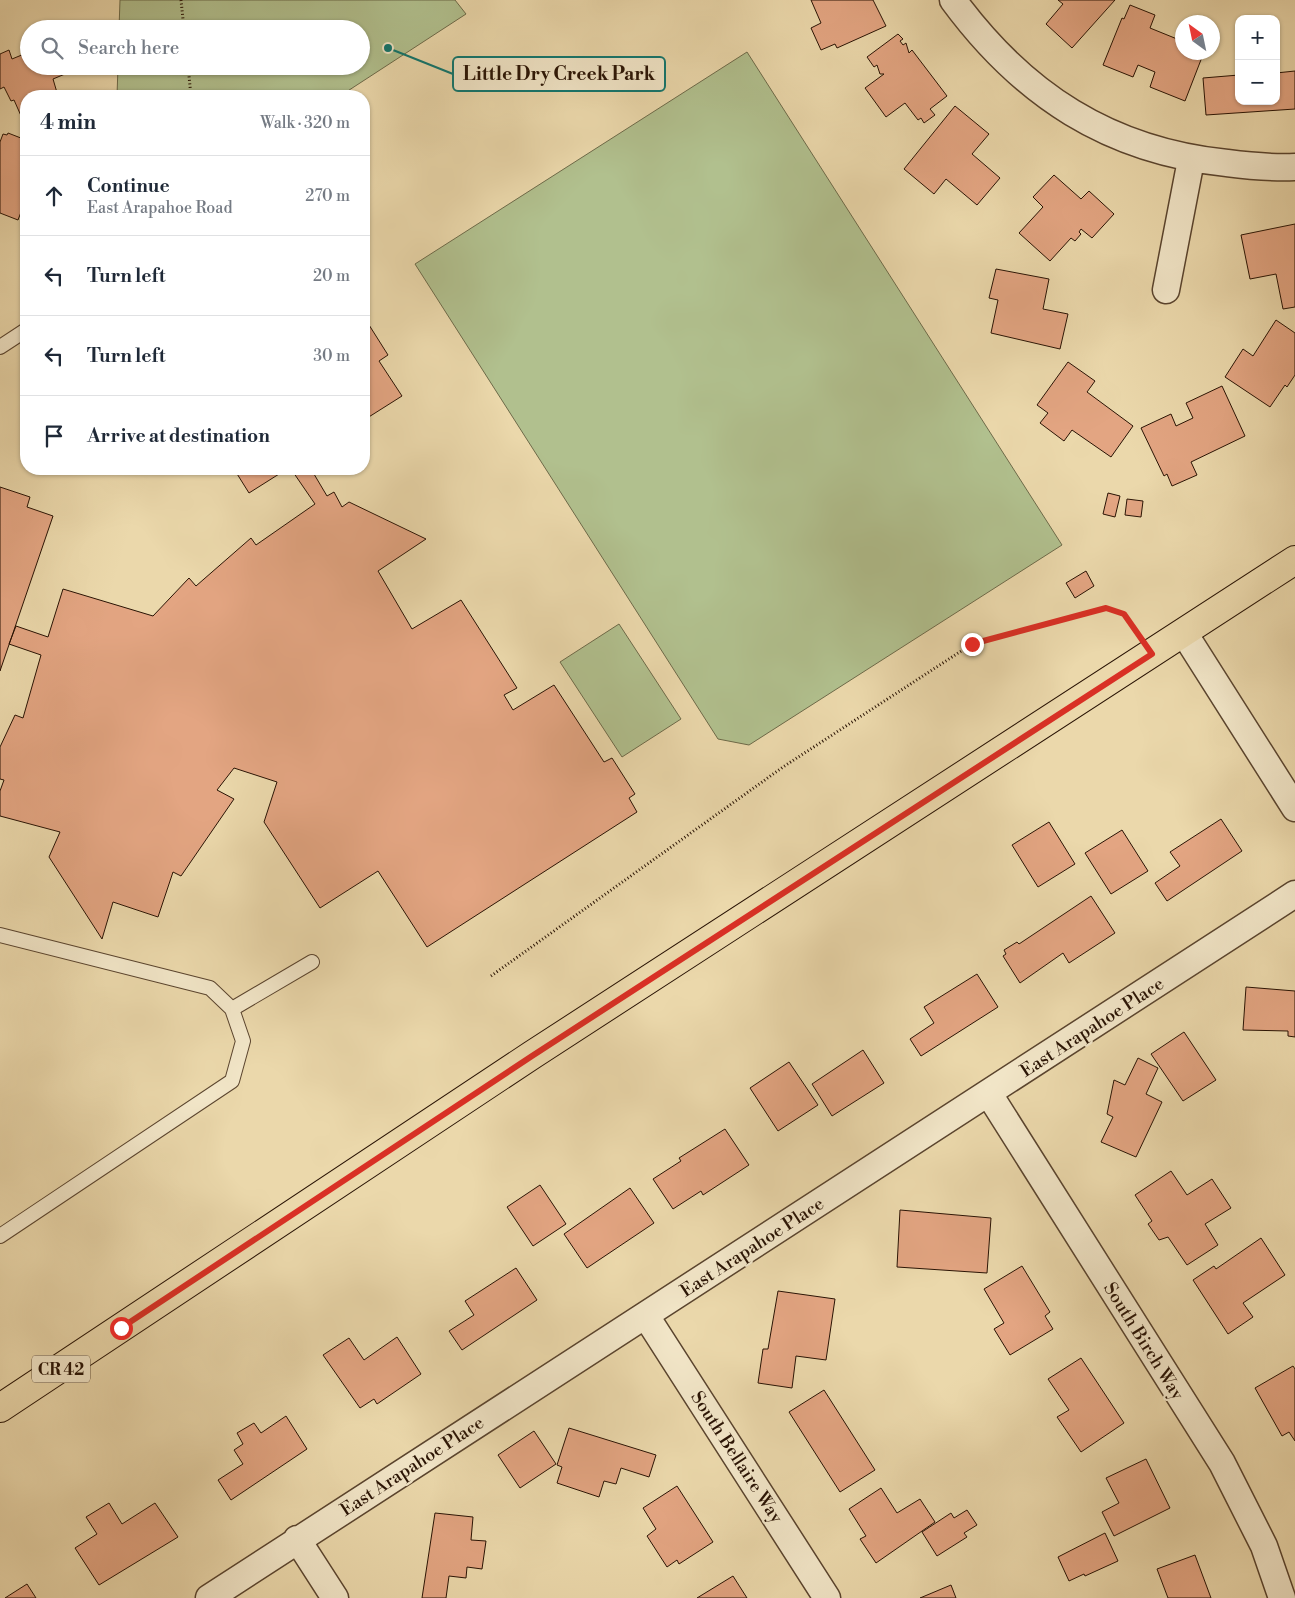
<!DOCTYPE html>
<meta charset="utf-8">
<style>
body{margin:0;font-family:"Libre Bodoni",serif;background:#f2f2f3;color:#1f2937}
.controls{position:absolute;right:15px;top:15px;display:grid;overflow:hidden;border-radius:10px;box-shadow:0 1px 4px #0004}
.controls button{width:45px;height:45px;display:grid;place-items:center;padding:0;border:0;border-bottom:1px solid #e0e1e3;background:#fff;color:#1f2937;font:25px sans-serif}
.compass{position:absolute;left:1175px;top:15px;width:45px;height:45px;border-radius:50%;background:#fff;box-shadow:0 1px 4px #0004;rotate:327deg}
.stop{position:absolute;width:15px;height:15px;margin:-11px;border:4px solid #d93025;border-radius:50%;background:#fff}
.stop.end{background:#d93025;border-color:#fff;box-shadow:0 1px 5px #0008}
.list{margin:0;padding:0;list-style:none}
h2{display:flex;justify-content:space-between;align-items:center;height:65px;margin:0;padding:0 20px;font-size:21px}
h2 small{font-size:16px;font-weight:400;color:#747a83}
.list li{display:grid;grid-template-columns:32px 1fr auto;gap:15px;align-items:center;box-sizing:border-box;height:80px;padding:0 20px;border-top:1px solid #e0e1e3}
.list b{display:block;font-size:19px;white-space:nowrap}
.list p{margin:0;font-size:16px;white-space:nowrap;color:#747a83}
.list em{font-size:16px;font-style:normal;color:#747a83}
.icon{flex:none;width:28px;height:28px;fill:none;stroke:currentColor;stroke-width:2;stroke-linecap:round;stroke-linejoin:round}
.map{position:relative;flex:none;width:1295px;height:1598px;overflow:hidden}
.search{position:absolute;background:#fff;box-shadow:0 1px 4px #0004;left:20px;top:20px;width:350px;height:55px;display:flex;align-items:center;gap:12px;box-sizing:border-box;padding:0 18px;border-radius:28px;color:#747a83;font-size:19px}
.panel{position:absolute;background:#fff;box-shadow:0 1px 4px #0004;left:20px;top:90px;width:350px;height:385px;border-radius:20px}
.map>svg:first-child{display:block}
.green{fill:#b1c08e;stroke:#6d6a49}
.building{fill:#e3a582;stroke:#291304}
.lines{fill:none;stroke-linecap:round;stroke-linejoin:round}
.lane-casing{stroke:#5a442e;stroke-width:16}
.street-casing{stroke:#5a442e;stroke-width:29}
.primary-casing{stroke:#291304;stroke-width:30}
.path{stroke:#291304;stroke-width:3;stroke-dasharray:1 2.5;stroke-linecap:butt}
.lane{stroke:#f2e6c8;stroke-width:14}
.street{stroke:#f2e6c8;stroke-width:26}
.primary{stroke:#ebd8ab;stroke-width:28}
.route{stroke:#d93025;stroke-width:6}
.labels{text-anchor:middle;stroke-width:4.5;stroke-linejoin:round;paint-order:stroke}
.shield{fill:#f2e6c8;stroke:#65523f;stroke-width:1}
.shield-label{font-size:16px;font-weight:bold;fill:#291304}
.street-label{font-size:18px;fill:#291304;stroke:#f2e6c8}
.leader{fill:none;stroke:#0f766e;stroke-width:2}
.callout-dot{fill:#0f766e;stroke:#f2e6c8;stroke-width:2}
.callout{fill:#f2e6c8;stroke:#0f766e;stroke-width:2}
.callout-label{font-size:19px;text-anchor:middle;font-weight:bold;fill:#291304}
</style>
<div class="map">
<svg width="1295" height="1598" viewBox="0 0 1295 1598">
<rect width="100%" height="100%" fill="#ebd8ab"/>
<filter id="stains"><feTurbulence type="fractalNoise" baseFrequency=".004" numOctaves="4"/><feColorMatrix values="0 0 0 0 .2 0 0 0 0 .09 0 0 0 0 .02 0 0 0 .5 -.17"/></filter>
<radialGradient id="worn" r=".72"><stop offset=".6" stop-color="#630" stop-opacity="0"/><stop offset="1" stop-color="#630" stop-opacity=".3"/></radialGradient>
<!-- green -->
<path class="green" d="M 120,0 L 455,0 L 466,14 L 340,96 L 117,96 L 118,66 L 361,66 L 361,29 L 119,29 Z
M 747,52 L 1062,545 L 749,745 L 718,739 L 415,264 Z
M 619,624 L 681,719 L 622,757 L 560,662 Z"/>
<!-- building -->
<path class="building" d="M 811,0 L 873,0 L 886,26 L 837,48 L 835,44 L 821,50 L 811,28 L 821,23 Z
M 1058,0 L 1115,0 L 1072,48 L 1046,24 L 1063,4 Z
M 1130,5 L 1155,15 L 1150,28 L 1182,41 L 1182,52 L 1204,52 L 1185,101 L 1150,87 L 1155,72 L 1138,65 L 1133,77 L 1103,65 L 1122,18 L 1124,19 Z
M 898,34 L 903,39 L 900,41 L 903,45 L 906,43 L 909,53 L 912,50 L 947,96 L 930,109 L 935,115 L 924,123 L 921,118 L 918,120 L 905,103 L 886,117 L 865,88 L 884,74 L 880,74 L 877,65 L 874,67 L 867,57 Z
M 9,50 L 12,59 L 29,52 L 29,66 L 62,66 L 65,74 L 53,79 L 58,96 L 26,96 L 26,127 L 14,100 L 11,101 L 4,87 L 0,89 L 0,54 Z
M 1295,71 L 1295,109 L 1206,115 L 1203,78 L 1239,75 L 1239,101 L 1276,101 L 1276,73 Z
M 955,106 L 989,134 L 972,154 L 1000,178 L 977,205 L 946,179 L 934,194 L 904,169 Z
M 8,133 L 26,140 L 26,199 L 18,220 L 0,213 L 0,142 L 3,134 L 7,135 Z
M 1054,175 L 1081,199 L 1089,191 L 1114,214 L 1092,238 L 1081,229 L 1079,232 L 1081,234 L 1075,241 L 1071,238 L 1050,261 L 1019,233 L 1043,207 L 1033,197 Z
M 1295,224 L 1295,307 L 1283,309 L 1276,274 L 1250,279 L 1241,235 Z
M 996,269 L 1049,279 L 1043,309 L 1068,314 L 1060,349 L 991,333 L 998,300 L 989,298 Z
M 364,317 L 388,355 L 379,361 L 402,396 L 364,420 Z
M 1276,320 L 1295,333 L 1295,375 L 1287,387 L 1285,385 L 1270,407 L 1225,377 L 1243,349 L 1253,356 Z
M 1068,362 L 1095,381 L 1087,392 L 1133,426 L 1111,457 L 1072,430 L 1064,441 L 1040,423 L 1048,413 L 1037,405 Z
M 1222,386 L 1245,436 L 1191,462 L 1197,475 L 1172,486 L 1167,474 L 1164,476 L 1141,428 L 1171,414 L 1176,426 L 1193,418 L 1186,403 Z
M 234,469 L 287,469 L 249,493 Z
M 291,469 L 311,469 L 327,496 L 334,492 L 342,507 L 349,502 L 426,539 L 378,571 L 412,629 L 461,600 L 517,688 L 504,695 L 513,710 L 554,685 L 604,762 L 612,758 L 635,794 L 629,798 L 637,812 L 427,947 L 378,871 L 320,908 L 264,822 L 277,782 L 234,768 L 217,790 L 234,799 L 181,876 L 173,872 L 158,917 L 113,902 L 102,939 L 49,857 L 60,832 L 0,816 L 0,791 L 4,780 L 0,779 L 0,747 L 15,715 L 23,718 L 41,655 L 9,644 L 16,626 L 48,637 L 63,589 L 153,616 L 189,578 L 196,586 L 251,538 L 256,545 L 315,504 Z
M 0,487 L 30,497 L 27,507 L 53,516 L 0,671 Z
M 1108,493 L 1120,496 L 1115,517 L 1103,514 Z
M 1127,499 L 1143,501 L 1141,517 L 1125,515 Z
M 1086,571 L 1094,586 L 1075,598 L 1066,583 Z
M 1221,819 L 1242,851 L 1167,901 L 1155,883 L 1180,866 L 1170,852 Z
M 1049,822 L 1075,864 L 1038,887 L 1012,845 Z
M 1122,830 L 1148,871 L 1111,894 L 1085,853 Z
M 1091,896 L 1115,933 L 1069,963 L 1063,953 L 1020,983 L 1003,956 L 1006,954 L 1004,950 L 1017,942 L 1019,944 Z
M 977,974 L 998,1007 L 921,1056 L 910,1039 L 934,1023 L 924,1007 Z
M 1246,987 L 1295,991 L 1295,1037 L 1288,1036 L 1288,1031 L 1243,1030 Z
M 1184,1032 L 1216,1080 L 1183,1101 L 1151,1054 Z
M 863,1050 L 884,1083 L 832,1116 L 812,1084 Z
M 1138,1058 L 1158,1068 L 1146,1094 L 1162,1102 L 1136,1157 L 1101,1142 L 1113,1117 L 1107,1114 L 1114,1080 L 1125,1085 Z
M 789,1062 L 818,1105 L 778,1131 L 750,1088 Z
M 725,1129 L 749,1165 L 703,1195 L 701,1191 L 673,1209 L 653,1179 L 681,1161 L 679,1158 Z
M 1171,1171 L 1187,1195 L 1212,1179 L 1231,1208 L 1205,1224 L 1218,1245 L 1187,1265 L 1168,1237 L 1159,1240 L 1148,1224 L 1152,1221 L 1135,1195 Z
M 540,1185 L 566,1224 L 533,1246 L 507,1207 Z
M 630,1188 L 654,1223 L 587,1268 L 564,1234 Z
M 900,1210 L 991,1218 L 987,1273 L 897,1267 Z
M 1261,1238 L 1285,1275 L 1243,1303 L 1253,1317 L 1228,1334 L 1193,1280 L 1214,1266 L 1216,1269 Z
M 1022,1266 L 1050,1312 L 1045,1316 L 1053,1329 L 1010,1355 L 994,1329 L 1004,1323 L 984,1289 Z
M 516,1268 L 537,1300 L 462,1350 L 449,1331 L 474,1315 L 465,1301 Z
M 778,1291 L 835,1299 L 826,1360 L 796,1356 L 792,1388 L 758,1383 L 763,1349 L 768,1349 Z
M 397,1337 L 421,1374 L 377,1404 L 374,1399 L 360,1408 L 323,1355 L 349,1338 L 364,1360 Z
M 1081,1358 L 1124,1423 L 1081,1452 L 1057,1417 L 1069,1410 L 1048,1379 Z
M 1293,1366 L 1295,1369 L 1295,1441 L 1289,1432 L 1282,1436 L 1255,1388 Z
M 824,1390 L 875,1470 L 840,1492 L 789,1412 Z
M 286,1416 L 307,1449 L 231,1500 L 218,1480 L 243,1464 L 234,1450 L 243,1444 L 237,1433 L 254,1423 L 261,1433 Z
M 569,1428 L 656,1455 L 649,1477 L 621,1468 L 616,1484 L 604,1481 L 599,1497 L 557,1483 L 562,1467 L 557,1465 Z
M 534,1431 L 556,1464 L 520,1488 L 498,1455 Z
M 1146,1459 L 1170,1508 L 1114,1536 L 1102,1512 L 1119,1503 L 1106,1478 Z
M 677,1486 L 713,1542 L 679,1564 L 677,1560 L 667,1567 L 647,1536 L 656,1529 L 643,1508 Z
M 881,1488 L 897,1513 L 920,1499 L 935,1522 L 876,1563 L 860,1539 L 866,1536 L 849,1509 Z
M 109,1503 L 122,1524 L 155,1503 L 178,1537 L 99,1585 L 75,1548 L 97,1534 L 86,1517 Z
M 967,1510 L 977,1525 L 964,1533 L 967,1537 L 937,1556 L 922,1532 L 951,1513 L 954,1518 Z
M 435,1513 L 473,1517 L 471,1540 L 486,1541 L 482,1569 L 467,1567 L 466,1578 L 449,1576 L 446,1598 L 422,1598 Z
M 1105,1533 L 1118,1561 L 1085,1576 L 1084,1574 L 1069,1581 L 1058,1557 Z
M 1195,1555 L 1211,1598 L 1168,1598 L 1157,1569 Z
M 733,1576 L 747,1598 L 697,1598 Z
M 27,1584 L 36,1598 L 5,1598 Z
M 951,1585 L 956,1598 L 920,1598 Z"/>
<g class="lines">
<defs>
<path id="lane" d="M 0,347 L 26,330
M 0,935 L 210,988 L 232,1009 L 243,1041 L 232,1081 L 0,1236
M 232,1009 L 312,962"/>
<path id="street" d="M 953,0 C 1023,95 1109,151 1227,163 C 1250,166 1272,168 1295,167
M 1166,290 L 1191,160
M 1184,633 L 1295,808
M 989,1094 L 1222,1463 L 1264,1546 L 1282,1598
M 646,1316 L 827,1598
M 297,1539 L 335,1598
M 209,1598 L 1295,894"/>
<path id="primary" d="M 0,1408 L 532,1055 L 1295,560"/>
</defs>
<!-- lane casing -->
<use href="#lane" class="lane-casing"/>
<!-- street casing -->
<use href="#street" class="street-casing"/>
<!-- primary casing -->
<use href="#primary" class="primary-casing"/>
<!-- path -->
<path class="path" d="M 181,0 L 184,29
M 188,66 L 191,96
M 491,976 L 783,767 L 972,644 L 1105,608 L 1124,615 L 1136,630"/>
<!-- lane -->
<use href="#lane" class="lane"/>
<!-- street -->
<use href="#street" class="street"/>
<!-- primary -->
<use href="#primary" class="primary"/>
</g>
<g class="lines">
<!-- route -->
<path class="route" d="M 121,1328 L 532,1056 L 1152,654 L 1124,614 L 1106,608 L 972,644"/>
</g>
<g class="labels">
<!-- shield labels -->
<rect class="shield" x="32" y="1355.5" width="58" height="27" rx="4"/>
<g class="shield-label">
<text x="61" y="1375">CR 42</text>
</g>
<!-- street labels -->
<g class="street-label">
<text transform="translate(1092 1027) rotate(-33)" y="6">East Arapahoe Place</text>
<text transform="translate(752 1247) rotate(-33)" y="6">East Arapahoe Place</text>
<text transform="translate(1144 1341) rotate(58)" y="6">South Birch Way</text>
<text transform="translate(737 1457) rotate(57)" y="6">South Bellaire Way</text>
<text transform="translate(412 1466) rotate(-33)" y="6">East Arapahoe Place</text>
</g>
</g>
<!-- callouts -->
<path class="leader" d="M388 48L453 74"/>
<circle class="callout-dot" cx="388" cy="48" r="5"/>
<rect class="callout" x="453" y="57" width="212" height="34" rx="5"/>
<g class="callout-label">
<text x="559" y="80">Little Dry Creek Park</text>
</g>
<rect width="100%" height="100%" filter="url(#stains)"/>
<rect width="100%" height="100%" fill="url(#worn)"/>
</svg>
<div class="controls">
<button>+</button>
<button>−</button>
</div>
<svg class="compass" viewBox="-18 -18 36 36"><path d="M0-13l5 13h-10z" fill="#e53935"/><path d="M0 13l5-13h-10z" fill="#747a83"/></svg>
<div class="stop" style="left:121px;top:1328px"></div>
<div class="stop end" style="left:972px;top:644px"></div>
<div class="search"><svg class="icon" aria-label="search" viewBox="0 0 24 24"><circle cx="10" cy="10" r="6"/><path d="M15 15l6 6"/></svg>Search here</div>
<section class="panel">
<h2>4 min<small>Walk · 320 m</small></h2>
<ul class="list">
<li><svg class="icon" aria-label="ahead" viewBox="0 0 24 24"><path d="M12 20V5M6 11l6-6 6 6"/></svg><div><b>Continue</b><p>East Arapahoe Road</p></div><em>270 m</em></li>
<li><svg class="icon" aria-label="left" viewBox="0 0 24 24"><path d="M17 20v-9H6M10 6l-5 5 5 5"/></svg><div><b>Turn left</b></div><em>20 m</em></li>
<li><svg class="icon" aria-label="left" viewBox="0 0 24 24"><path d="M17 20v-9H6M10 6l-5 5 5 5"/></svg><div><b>Turn left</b></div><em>30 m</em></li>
<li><svg class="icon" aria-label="arrive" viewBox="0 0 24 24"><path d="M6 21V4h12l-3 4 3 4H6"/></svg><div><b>Arrive at destination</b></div></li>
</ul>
</section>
</div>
